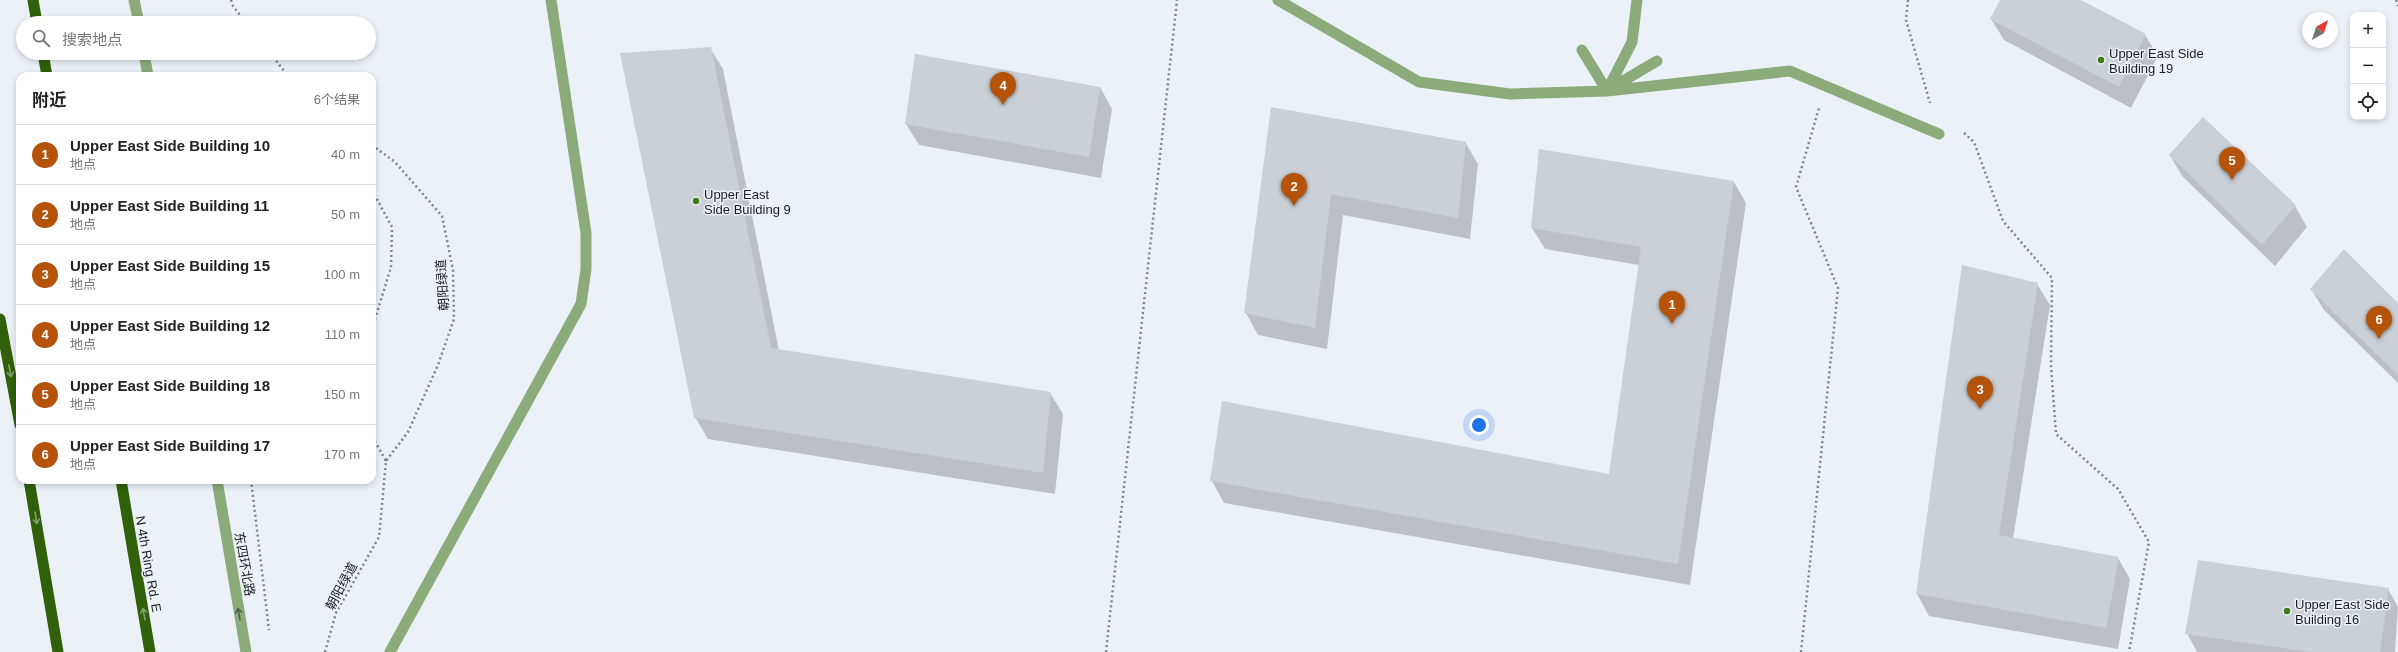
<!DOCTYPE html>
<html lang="zh">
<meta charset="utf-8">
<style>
body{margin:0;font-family:Arial,"Noto Sans SC",sans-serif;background:#f6f6f6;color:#222}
.controls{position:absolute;right:12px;top:12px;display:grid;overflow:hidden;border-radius:8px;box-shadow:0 2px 6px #0003}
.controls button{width:36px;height:36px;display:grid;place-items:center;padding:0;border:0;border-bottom:1px solid #e0e0e0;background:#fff;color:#222;font:20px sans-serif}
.compass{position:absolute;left:2302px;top:12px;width:36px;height:36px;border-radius:50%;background:#fff;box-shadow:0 2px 6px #0003;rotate:39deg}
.you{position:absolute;left:1479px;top:425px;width:14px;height:14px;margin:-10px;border:3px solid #fff;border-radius:50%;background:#1a73e8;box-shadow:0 0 0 6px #1a73e833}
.badge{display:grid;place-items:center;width:26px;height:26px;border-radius:50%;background:#b45309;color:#fff;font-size:13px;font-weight:700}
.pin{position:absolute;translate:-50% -33px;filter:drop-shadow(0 1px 2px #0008)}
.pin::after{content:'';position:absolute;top:21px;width:14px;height:12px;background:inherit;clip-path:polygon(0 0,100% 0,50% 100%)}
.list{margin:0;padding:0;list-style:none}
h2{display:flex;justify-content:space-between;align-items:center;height:52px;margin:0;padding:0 16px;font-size:17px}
h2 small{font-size:13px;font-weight:400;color:#767676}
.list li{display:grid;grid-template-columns:26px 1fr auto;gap:12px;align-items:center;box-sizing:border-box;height:60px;padding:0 16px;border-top:1px solid #e0e0e0}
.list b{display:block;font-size:15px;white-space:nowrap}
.list p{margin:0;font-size:13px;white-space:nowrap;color:#767676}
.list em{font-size:13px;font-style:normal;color:#767676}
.icon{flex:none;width:22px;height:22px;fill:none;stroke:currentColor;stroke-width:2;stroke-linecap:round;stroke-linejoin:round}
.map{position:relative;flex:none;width:2398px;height:652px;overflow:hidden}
.search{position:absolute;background:#fff;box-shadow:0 2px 6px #0003;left:16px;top:16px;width:360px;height:44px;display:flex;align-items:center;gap:10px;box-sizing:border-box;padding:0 14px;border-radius:22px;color:#767676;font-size:15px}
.panel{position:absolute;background:#fff;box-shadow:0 2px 6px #0003;left:16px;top:72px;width:360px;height:412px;border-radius:12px}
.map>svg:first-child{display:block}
.shadow{fill:#0003}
.building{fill:#cbd0d6}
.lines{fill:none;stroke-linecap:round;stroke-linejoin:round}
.path{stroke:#808388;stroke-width:2.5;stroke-dasharray:2 3;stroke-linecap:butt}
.minor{stroke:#8bab7b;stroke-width:11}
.tertiary{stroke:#8bab7b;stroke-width:11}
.trunk{stroke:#30600a;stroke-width:11}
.oneway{stroke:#85a175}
.oneway2{stroke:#4e5d49}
.poi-dot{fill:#417b14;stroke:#ecf1f8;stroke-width:1.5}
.labels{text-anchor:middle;stroke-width:3;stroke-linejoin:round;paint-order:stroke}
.poi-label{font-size:13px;fill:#1c1d20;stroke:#ecf1f8;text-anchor:start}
.street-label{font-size:13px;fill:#1c1d20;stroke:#ecf1f8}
</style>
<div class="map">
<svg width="2398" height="652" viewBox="0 0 2398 652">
<rect width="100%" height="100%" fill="#ecf1f8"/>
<!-- shadow -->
<path class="shadow" d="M 2001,0 L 2079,0 L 2145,35 L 2158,56 L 2131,108 L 2004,40 L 1991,19 Z
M 710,48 L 723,69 L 779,351 L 1050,393 L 1063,414 L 1055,494 L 708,439 L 695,417 Z
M 1100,87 L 1112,109 L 1101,178 L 919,145 L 906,124 Z
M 1272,108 L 1465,142 L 1478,164 L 1470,239 L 1343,215 L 1327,349 L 1258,335 L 1246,313 Z
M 2170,155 L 2295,206 L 2307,227 L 2275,266 L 2182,176 Z
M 1734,182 L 1746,203 L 1690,585 L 1224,503 L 1212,481 L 1610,475 L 1639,265 L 1545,249 L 1532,228 Z
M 2037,284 L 2050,305 L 2013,539 L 2118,558 L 2130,579 L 2118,649 L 1929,616 L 1917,594 Z
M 2311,289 L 2398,304 L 2398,383 L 2324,310 Z
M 2388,589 L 2398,607 L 2395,652 L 2197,652 L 2187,633 Z"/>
<!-- building -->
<path class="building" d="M 2000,0 L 2081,0 L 2146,34 L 2119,87 L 1990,19 Z
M 711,47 L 771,348 L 1051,392 L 1043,473 L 694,418 L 620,53 Z
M 915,54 L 1100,87 L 1089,157 L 905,124 Z
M 1271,107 L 1466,142 L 1458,218 L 1331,194 L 1315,328 L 1244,313 Z
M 2203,117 L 2296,205 L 2262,245 L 2169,155 Z
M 1539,149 L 1734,181 L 1678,564 L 1210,481 L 1222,401 L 1609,474 L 1641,247 L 1531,228 Z
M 2344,249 L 2398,303 L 2398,375 L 2310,289 Z
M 1962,265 L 2038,283 L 1999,535 L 2119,557 L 2106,628 L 1916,594 Z
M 2198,560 L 2389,588 L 2380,652 L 2311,652 L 2185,634 Z"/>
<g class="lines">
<!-- path -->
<path class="path" d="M 231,0 L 233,6 L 246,23
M 1908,0 L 1906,20 L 1930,103
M 2396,0 L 2398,6
M 270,53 L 288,76
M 1964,133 L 1974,142 L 2003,221 L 2052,278 L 2051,366 L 2056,434 L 2118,489 L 2149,542 L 2129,652
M 372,145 L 395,162 L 442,216 L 453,270 L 454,319 L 438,365 L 408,432 L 386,461
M 372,190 L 392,227 L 391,267 L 372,329
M 251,480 L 269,630
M 325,652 L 336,613 L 379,537 L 386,461 L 372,436
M 1106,652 L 1177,0
M 1801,652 L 1838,288 L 1796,187 L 1819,108"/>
<!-- minor -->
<path class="minor" d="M 1278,0 L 1419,82 L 1510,94 L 1607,91 L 1790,71 L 1939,134
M 1582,50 L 1607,91
M 1611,88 L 1657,61
M 1607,91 L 1632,42 L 1637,0
M 390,652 L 581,304 L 586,269 L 586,233 L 551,0"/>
<!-- tertiary -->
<path class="tertiary" d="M 134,0 L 139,23
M 144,53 L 148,76
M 217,480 L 246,652"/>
<!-- trunk -->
<path class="trunk" d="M 33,0 L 37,23
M 43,53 L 47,76
M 0,319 L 20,425
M 29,480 L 58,652
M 121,480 L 150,652"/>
</g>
<!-- one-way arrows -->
<defs><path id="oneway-shaft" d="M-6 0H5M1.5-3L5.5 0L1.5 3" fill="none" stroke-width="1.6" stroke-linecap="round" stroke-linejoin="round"/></defs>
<g class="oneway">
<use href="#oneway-shaft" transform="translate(10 371) rotate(79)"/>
<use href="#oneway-shaft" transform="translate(36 518) rotate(81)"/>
<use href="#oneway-shaft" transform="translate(144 614) rotate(-100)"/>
</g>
<use class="oneway2" href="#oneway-shaft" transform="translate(239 614) rotate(-100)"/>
<!-- markers -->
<g class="poi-dot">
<circle cx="2101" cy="60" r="4"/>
<circle cx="696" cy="201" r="4"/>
<circle cx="2287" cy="611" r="4"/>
</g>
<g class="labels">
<!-- poi labels -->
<g class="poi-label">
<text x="2109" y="58">Upper East Side<tspan x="2109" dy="15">Building 19</tspan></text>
<text x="704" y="199">Upper East<tspan x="704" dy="15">Side Building 9</tspan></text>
<text x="2295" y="609">Upper East Side<tspan x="2295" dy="15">Building 16</tspan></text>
</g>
<!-- street labels -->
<g class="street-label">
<text transform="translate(442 285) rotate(-94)" y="5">朝阳绿道</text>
<text transform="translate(149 564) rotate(80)" y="5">N 4th Ring Rd. E</text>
<text transform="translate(245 564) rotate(80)" y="5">东四环北路</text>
<text transform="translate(341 586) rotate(-62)" y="5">朝阳绿道</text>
</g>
</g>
</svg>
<div class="controls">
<button>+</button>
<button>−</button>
<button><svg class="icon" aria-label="locate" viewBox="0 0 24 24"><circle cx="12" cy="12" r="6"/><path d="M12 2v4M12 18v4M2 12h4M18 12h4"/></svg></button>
</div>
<svg class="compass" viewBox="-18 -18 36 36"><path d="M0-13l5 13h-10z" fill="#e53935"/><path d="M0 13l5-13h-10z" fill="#767676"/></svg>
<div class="you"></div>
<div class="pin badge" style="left:1672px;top:324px">1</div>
<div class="pin badge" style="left:1294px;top:206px">2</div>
<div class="pin badge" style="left:1980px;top:409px">3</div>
<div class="pin badge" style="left:1003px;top:105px">4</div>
<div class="pin badge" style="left:2232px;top:180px">5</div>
<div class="pin badge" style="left:2379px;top:339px">6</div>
<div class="search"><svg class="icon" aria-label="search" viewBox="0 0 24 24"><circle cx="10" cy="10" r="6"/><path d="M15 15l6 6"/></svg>搜索地点</div>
<section class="panel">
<h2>附近<small>6个结果</small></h2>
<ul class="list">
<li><span class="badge">1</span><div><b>Upper East Side Building 10</b><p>地点</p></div><em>40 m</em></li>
<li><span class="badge">2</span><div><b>Upper East Side Building 11</b><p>地点</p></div><em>50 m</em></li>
<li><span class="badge">3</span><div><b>Upper East Side Building 15</b><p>地点</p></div><em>100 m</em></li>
<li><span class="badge">4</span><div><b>Upper East Side Building 12</b><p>地点</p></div><em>110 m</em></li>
<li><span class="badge">5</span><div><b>Upper East Side Building 18</b><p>地点</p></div><em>150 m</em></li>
<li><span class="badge">6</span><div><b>Upper East Side Building 17</b><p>地点</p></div><em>170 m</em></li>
</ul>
</section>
</div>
